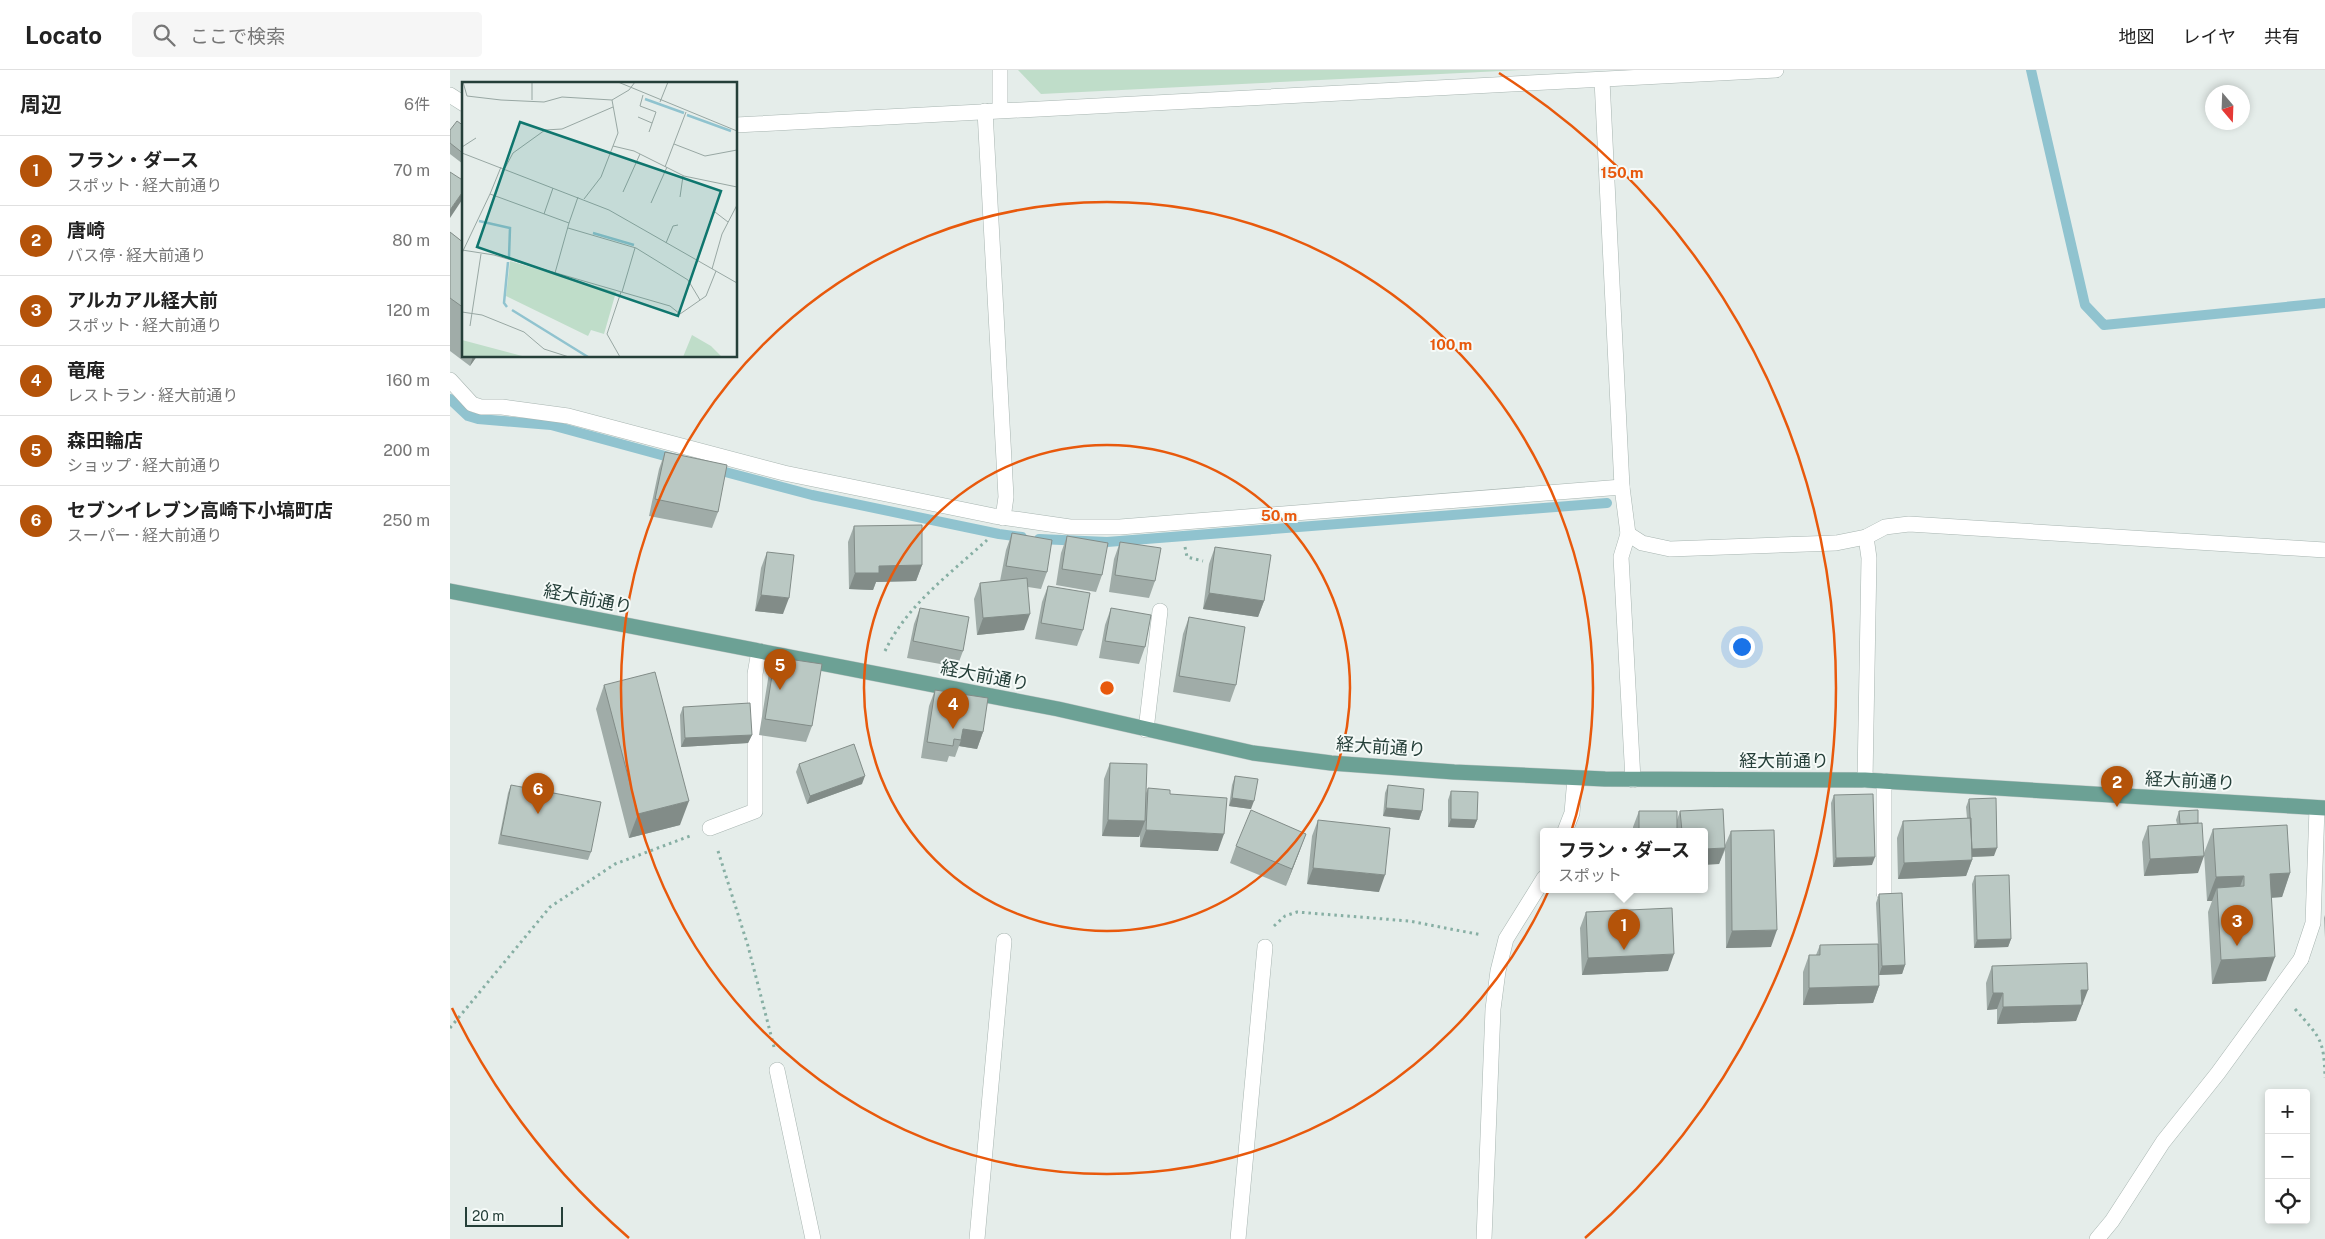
<!DOCTYPE html>
<html lang="ja">
<meta charset="utf-8">
<style>
body{margin:0;font-family:"Public Sans","Noto Sans JP",sans-serif;background:#f6f6f6;color:#222}
.controls{position:absolute;right:15px;bottom:15px;display:grid;overflow:hidden;border-radius:5px;box-shadow:0 2px 8px #0003}
.controls button{width:45px;height:45px;display:grid;place-items:center;padding:0;border:0;border-bottom:1px solid #e0e0e0;background:#fff;color:#222;font:25px sans-serif}
.compass{position:absolute;left:1755px;top:15px;width:45px;height:45px;border-radius:50%;background:#fff;box-shadow:0 2px 8px #0003;rotate:161deg}
.scale{position:absolute;left:15px;bottom:12px;width:98px;box-sizing:border-box;padding-left:5px;border:2px solid #253f39;border-top:0;font-size:14px;line-height:18px;white-space:nowrap;color:#253f39;-webkit-text-stroke:4px #f5faf8;paint-order:stroke}
.you{position:absolute;left:1291px;top:576px;width:18px;height:18px;margin:-12px;border:4px solid #fff;border-radius:50%;background:#1a73e8;box-shadow:0 0 0 8px #1a73e833}
.badge{display:grid;place-items:center;width:32px;height:32px;border-radius:50%;background:#b45309;color:#fff;font-size:16px;font-weight:700}
.pin{position:absolute;translate:-50% -41px;filter:drop-shadow(0 1px 2px #0008)}
.pin::after{content:'';position:absolute;top:26px;width:18px;height:15px;background:inherit;clip-path:polygon(0 0,100% 0,50% 100%)}
.popup{position:absolute;left:1090px;top:758px;width:168px;height:65px;box-sizing:border-box;display:grid;place-content:center;border-radius:5px;background:#fff;filter:drop-shadow(0 1px 4px #0005);font-size:16px;white-space:nowrap;color:#767676}
.popup b{font-size:19px;color:#222}
.popup::after{content:'';position:absolute;left:50%;top:100%;margin-left:-10px;border:10px solid transparent;border-top-color:#fff}
.list{margin:0;padding:0;list-style:none}
h2{display:flex;justify-content:space-between;align-items:center;height:65px;margin:0;padding:0 20px;font-size:21px}
h2 small{font-size:16px;font-weight:400;color:#767676}
.list li{display:grid;grid-template-columns:32px 1fr auto;gap:15px;align-items:center;box-sizing:border-box;height:70px;padding:0 20px;border-top:1px solid #e0e0e0}
.list b{display:block;font-size:19px;white-space:nowrap}
.list p{margin:0;font-size:16px;white-space:nowrap;color:#767676}
.list em{font-size:16px;font-style:normal;color:#767676}
.icon{flex:none;width:28px;height:28px;fill:none;stroke:currentColor;stroke-width:2;stroke-linecap:round;stroke-linejoin:round}
.map{position:relative;flex:none;width:1875px;height:1169px;overflow:hidden}
header{display:flex;align-items:center;gap:30px;box-sizing:border-box;height:70px;padding:0 25px;background:#fff;border-bottom:1px solid #e0e0e0}
header strong{font-size:24px}
nav{display:flex;gap:28px;margin-inline-start:auto;font-size:18px}
.search{width:350px;height:45px;background:#f6f6f6;display:flex;align-items:center;gap:12px;box-sizing:border-box;padding:0 18px;border-radius:5px;color:#767676;font-size:19px}
main{display:flex}
aside{flex:1;background:#fff}
.map>svg:first-child{display:block}
.green{fill:#bfddc9}
.lines{fill:none;stroke-linecap:round;stroke-linejoin:round}
.stream{stroke:#90c3cf;stroke-width:10}
.lane-casing{stroke:#a8b5b1;stroke-width:16}
.street-casing{stroke:#a8b5b1;stroke-width:16}
.primary-casing{stroke:#c2c9c8;stroke-width:16}
.path{stroke:#87afa4;stroke-width:3;stroke-dasharray:2.5 4;stroke-linecap:butt}
.lane{stroke:#fff;stroke-width:15}
.street{stroke:#fff;stroke-width:15}
.primary{stroke:#6ca195;stroke-width:15}
.wall{fill:#a0aca8}
.shaded-wall{fill:#828c88}
.building{fill:#bac8c3;stroke:#828c88}
.ring{fill:none;stroke:#e8590c;stroke-width:2.5}
.labels{text-anchor:middle;stroke-width:4;stroke-linejoin:round;paint-order:stroke}
.street-label{font-size:18px;fill:#253f39;stroke:#f5faf8}
.inset-river{fill:none;stroke:#90c3cf;stroke-width:2.5}
.inset-road{fill:none;stroke:#98a7a3;stroke-width:1}
.view{fill:#0f766e;fill-opacity:0.15;stroke:#0f766e;stroke-width:2.5}
.inset-edge{fill:none;stroke:#253f39;stroke-width:2.5}
.centre{fill:#e8590c;stroke:#f5faf8;stroke-width:2.5}
.ring-label{font-size:15px;text-anchor:middle;font-weight:bold;fill:#e8590c;stroke:#f5faf8;stroke-width:4;stroke-linejoin:round;paint-order:stroke}
</style>
<header>
<strong>Locato</strong>
<div class="search"><svg class="icon" aria-label="search" viewBox="0 0 24 24"><circle cx="10" cy="10" r="6"/><path d="M15 15l6 6"/></svg>ここで検索</div>
<nav><a>地図</a><a>レイヤ</a><a>共有</a></nav>
</header>
<main>
<aside>
<h2>周辺<small>6件</small></h2>
<ul class="list">
<li><span class="badge">1</span><div><b>フラン・ダース</b><p>スポット · 経大前通り</p></div><em>70 m</em></li>
<li><span class="badge">2</span><div><b>唐崎</b><p>バス停 · 経大前通り</p></div><em>80 m</em></li>
<li><span class="badge">3</span><div><b>アルカアル経大前</b><p>スポット · 経大前通り</p></div><em>120 m</em></li>
<li><span class="badge">4</span><div><b>竜庵</b><p>レストラン · 経大前通り</p></div><em>160 m</em></li>
<li><span class="badge">5</span><div><b>森田輪店</b><p>ショップ · 経大前通り</p></div><em>200 m</em></li>
<li><span class="badge">6</span><div><b>セブンイレブン高崎下小塙町店</b><p>スーパー · 経大前通り</p></div><em>250 m</em></li>
</ul>
</aside>
<div class="map">
<svg width="1875" height="1169" viewBox="0 0 1875 1169">
<rect width="100%" height="100%" fill="#e5edea"/>
<!-- green -->
<path class="green" d="M 568,0 L 1071,0 L 591,24 Z"/>
<g class="lines">
<!-- stream -->
<path class="stream" d="M 1581,0 L 1635,235 L 1654,255 L 1875,233
M 0,329 L 18,346 L 28,349 L 101,355 L 226,389
M 264,399 L 362,425 L 549,464 L 572,467
M 589,469 L 657,472 L 1157,433"/>
<defs>
<path id="lane" d="M 550,40 L 550,0
M 535,41 L 556,427 L 553,448
M 0,310 L 22,334 L 31,337 L 52,337 L 118,346 L 334,403 L 544,446 L 620,457 L 670,457 L 1172,417
M 1178,464 L 1171,487 L 1183,710
M 696,660 L 710,541
M 1415,710 L 1419,488 L 1416,467
M 1434,711 L 1434,823
M 260,758 L 305,741 L 305,604 L 309,581
M 327,1000 L 363,1169
M 788,1169 L 815,877
M 1647,1169 L 1662,1151 L 1713,1072 L 1768,1003 L 1851,889"/>
<path id="street" d="M 1152,10 L 1172,417 L 1178,464 L 1192,473 L 1220,479 L 1386,473 L 1416,467 L 1435,457 L 1459,454 L 1875,480
M 0,25 L 14,34
M 286,55 L 1326,0
M 1115,761 L 1122,743 L 1125,708
M 1851,889 L 1863,853 L 1867,738
M 527,1169 L 554,871
M 1034,1169 L 1043,939 L 1048,901 L 1056,869 L 1094,808"/>
<path id="primary" d="M 0,521 L 608,639 L 803,683 L 881,693 L 1004,702 L 1155,709 L 1415,710 L 1875,738"/>
</defs>
<!-- lane casing -->
<use href="#lane" class="lane-casing"/>
<!-- street casing -->
<use href="#street" class="street-casing"/>
<!-- primary casing -->
<use href="#primary" class="primary-casing"/>
<!-- path -->
<path class="path" d="M 735,477 L 737,487 L 753,491
M 435,581 C 457,535 500,504 537,470
M 268,781 L 298,876 L 324,977
M 824,856 L 835,846 L 847,842 L 959,851 L 1032,865
M 1845,939 C 1870,968 1874,968 1875,1008
M 0,958 L 100,837 L 165,794 L 240,766"/>
<!-- lane -->
<use href="#lane" class="lane"/>
<!-- street -->
<use href="#street" class="street"/>
<!-- primary -->
<use href="#primary" class="primary"/>
</g>
<!-- wall -->
<path class="wall" d="M 14,56 L 14,93 L 13,94 L 0,84 L 0,60 Z
M 0,162 L 14,173 L 14,286 L 27,286 L 20,296 L 0,281 Z
M 215,382 L 268,442 L 262,458 L 199,446 L 209,399 Z
M 404,456 L 472,495 L 466,511 L 426,512 L 423,520 L 399,519 L 398,472 Z
M 562,463 L 597,502 L 591,519 L 578,517 L 574,560 L 527,565 L 524,529 L 530,513 L 550,511 L 556,480 Z
M 617,466 L 652,505 L 646,522 L 606,515 L 611,483 Z
M 670,472 L 705,511 L 699,528 L 659,522 L 664,489 Z
M 765,477 L 814,531 L 808,547 L 753,539 L 759,494 Z
M 317,482 L 333,544 L 305,541 L 311,498 Z
M 598,516 L 633,560 L 627,576 L 585,569 L 592,532 Z
M 470,538 L 513,581 L 507,597 L 457,588 L 464,554 Z
M 661,538 L 695,577 L 689,594 L 649,588 L 655,555 Z
M 739,547 L 786,615 L 780,632 L 723,622 L 733,564 Z
M 325,587 L 362,656 L 356,672 L 309,665 L 319,603 Z
M 154,615 L 230,755 L 179,768 L 146,639 Z
M 485,620 L 533,662 L 527,679 L 509,676 L 505,687 L 499,686 L 497,692 L 471,688 L 479,636 Z
M 233,637 L 302,665 L 298,673 L 231,677 L 230,645 Z
M 660,693 L 696,723 L 698,718 L 720,724 L 768,781 L 690,777 L 690,764 L 689,767 L 652,766 L 654,709 Z
M 349,694 L 412,714 L 357,734 L 346,702 Z
M 785,706 L 801,739 L 779,736 L 782,715 Z
M 61,715 L 141,782 L 138,790 L 48,774 L 58,723 Z
M 938,715 L 972,741 L 969,750 L 933,746 L 935,723 Z
M 1001,721 L 1027,750 L 1024,758 L 998,757 L 998,730 Z
M 1384,725 L 1422,795 L 1383,797 L 1381,733 Z
M 1519,729 L 1544,786 L 1522,787 L 1522,790 L 1516,806 L 1448,809 L 1447,768 L 1453,751 L 1517,748 L 1516,737 Z
M 1189,741 L 1227,750 L 1230,741 L 1275,775 L 1281,761 L 1321,877 L 1276,878 L 1275,780 L 1269,794 L 1254,761 L 1183,761 L 1183,757 Z
M 1729,741 L 1748,803 L 1694,806 L 1692,772 L 1698,756 L 1727,754 L 1726,750 Z
M 868,750 L 929,822 L 857,814 L 862,766 Z
M 1763,759 L 1840,803 L 1832,827 L 1822,828 L 1816,911 L 1762,914 L 1758,842 L 1762,831 L 1757,831 L 1754,783 Z
M 786,776 L 850,780 L 836,816 L 780,793 Z
M 1525,806 L 1561,869 L 1558,877 L 1524,878 L 1522,814 Z
M 1429,824 L 1455,895 L 1452,904 L 1429,905 L 1428,880 L 1429,916 L 1423,933 L 1353,935 L 1353,902 L 1359,885 L 1366,885 L 1370,875 L 1428,874 L 1426,833 Z
M 1136,842 L 1218,901 L 1132,905 L 1130,858 Z
M 1875,845 L 1875,868 L 1874,848 Z
M 1542,896 L 1632,936 L 1631,936 L 1626,951 L 1547,954 L 1547,939 L 1537,940 L 1536,913 Z"/>
<!-- shaded-wall -->
<path class="shaded-wall" d="M 14,120 L 14,125 L 12,130 L 0,148 L 0,140 Z
M 23,286 L 27,286 L 20,296 Z
M 472,495 L 466,511 L 426,512 L 423,520 L 399,519 L 405,503 L 429,496 Z
M 759,523 L 814,531 L 808,547 L 753,539 Z
M 311,525 L 339,528 L 333,544 L 305,541 Z
M 580,544 L 574,560 L 527,565 L 533,548 Z
M 513,659 L 533,662 L 527,679 L 509,676 L 511,670 Z
M 302,665 L 298,673 L 231,677 L 235,668 Z
M 415,706 L 412,714 L 357,734 L 360,726 Z
M 782,728 L 804,731 L 801,739 L 779,736 Z
M 239,731 L 230,755 L 179,768 L 188,744 Z
M 936,738 L 972,741 L 969,750 L 933,746 Z
M 1001,749 L 1027,750 L 1024,758 L 998,757 Z
M 658,750 L 695,751 L 689,767 L 652,766 Z
M 696,760 L 774,764 L 768,781 L 690,777 Z
M 856,764 L 850,780 L 836,816 L 842,799 Z
M 1275,778 L 1269,794 L 1254,795 L 1254,779 Z
M 1547,778 L 1544,786 L 1518,787 L 1521,779 Z
M 1754,786 L 1748,803 L 1694,806 L 1700,789 Z
M 1425,787 L 1422,795 L 1383,797 L 1386,788 Z
M 1522,790 L 1516,806 L 1448,809 L 1454,793 Z
M 863,798 L 935,805 L 929,822 L 857,814 Z
M 1840,803 L 1832,827 L 1811,828 L 1820,804 Z
M 1794,806 L 1785,830 L 1767,818 L 1762,831 L 1757,831 L 1766,807 Z
M 1327,860 L 1321,877 L 1276,878 L 1282,861 Z
M 1561,869 L 1558,877 L 1524,878 L 1527,870 Z
M 1224,884 L 1218,901 L 1132,905 L 1138,888 Z
M 1825,887 L 1816,911 L 1762,914 L 1771,890 Z
M 1455,895 L 1452,904 L 1429,905 L 1432,896 Z
M 1429,916 L 1423,933 L 1353,935 L 1359,918 Z
M 1631,920 L 1638,920 L 1626,951 L 1547,954 L 1553,937 Z
M 1543,923 L 1553,923 L 1547,939 L 1537,940 Z"/>
<!-- building -->
<path class="building" d="M 7,51 L 14,56 L 14,84 L 0,73 L 0,60 Z
M 0,102 L 14,111 L 14,120 L 0,140 Z
M 0,162 L 14,173 L 14,238 L 0,228 Z
M 215,382 L 277,395 L 268,442 L 205,429 Z
M 472,455 L 472,495 L 429,496 L 429,503 L 405,503 L 404,456 Z
M 562,463 L 602,470 L 597,502 L 556,496 Z
M 617,466 L 658,473 L 652,505 L 612,499 Z
M 670,472 L 711,478 L 705,511 L 665,505 Z
M 765,477 L 821,485 L 814,531 L 759,523 Z
M 317,482 L 344,485 L 339,528 L 311,525 Z
M 577,508 L 580,544 L 533,548 L 530,513 Z
M 598,516 L 640,523 L 633,560 L 591,553 Z
M 470,538 L 519,547 L 513,581 L 463,571 Z
M 661,538 L 701,545 L 695,577 L 655,571 Z
M 739,547 L 795,557 L 786,615 L 729,606 Z
M 325,587 L 372,594 L 362,656 L 315,649 Z
M 205,602 L 239,731 L 188,744 L 154,615 Z
M 485,620 L 538,628 L 533,662 L 513,659 L 511,670 L 504,669 L 503,676 L 477,672 Z
M 300,633 L 302,665 L 235,668 L 233,637 Z
M 404,674 L 415,706 L 360,726 L 349,694 Z
M 660,693 L 697,694 L 695,751 L 658,750 Z
M 785,706 L 808,709 L 804,731 L 782,728 Z
M 61,715 L 151,732 L 141,782 L 51,765 Z
M 938,715 L 974,719 L 972,741 L 936,738 Z
M 698,718 L 720,720 L 720,724 L 777,728 L 774,764 L 696,760 Z
M 1001,721 L 1028,722 L 1027,750 L 1001,749 Z
M 1423,724 L 1425,787 L 1386,788 L 1384,725 Z
M 1546,728 L 1547,778 L 1522,779 L 1519,729 Z
M 1273,739 L 1275,778 L 1254,779 L 1254,761 L 1232,761 L 1230,741 Z
M 801,740 L 856,764 L 842,799 L 786,776 Z
M 1748,740 L 1748,753 L 1730,754 L 1729,741 Z
M 1189,741 L 1227,741 L 1227,761 L 1189,761 Z
M 1521,748 L 1522,790 L 1454,793 L 1453,751 Z
M 868,750 L 940,758 L 935,805 L 863,798 Z
M 1752,753 L 1754,786 L 1700,789 L 1698,756 Z
M 1837,755 L 1840,803 L 1820,804 L 1825,887 L 1771,890 L 1767,818 L 1794,816 L 1794,806 L 1766,807 L 1763,759 Z
M 1324,760 L 1327,860 L 1282,861 L 1281,761 Z
M 1559,805 L 1561,869 L 1527,870 L 1525,806 Z
M 1452,823 L 1455,895 L 1432,896 L 1429,824 Z
M 1222,838 L 1224,884 L 1138,888 L 1136,842 Z
M 1428,874 L 1429,916 L 1359,918 L 1359,885 L 1370,885 L 1370,875 Z
M 1637,893 L 1638,920 L 1631,920 L 1632,935 L 1553,937 L 1553,923 L 1543,923 L 1542,896 Z"/>
<!-- distance rings -->
<g class="ring">
<circle cx="657" cy="618" r="243"/>
<circle cx="657" cy="618" r="486"/>
<path d="M179 1168A729 729 0 0 1 2 938M1049 3A729 729 0 0 1 1135 1168"/>
</g>
<g class="labels">
<!-- street labels -->
<g class="street-label">
<text transform="translate(138 529) rotate(11)" y="6">経大前通り</text>
<text transform="translate(535 606) rotate(11)" y="6">経大前通り</text>
<text transform="translate(931 677) rotate(4)" y="6">経大前通り</text>
<text x="1334" y="697">経大前通り</text>
<text transform="translate(1740 711) rotate(3)" y="6">経大前通り</text>
</g>
</g>
<!-- overview -->
<g transform="translate(12 12)">
<rect width="275" height="275" fill="#e5edea"/>
<path d="M 48,179 L 154,210 L 142,252 L 129,248 L 126,254 L 44,214 ZM 230,253 L 249,264 L 260,275 L 221,275 ZM 0,258 L 64,275 L 0,275 Z" fill="#bfddc9"/>
<path class="inset-river" d="M 183,17 L 222,31M 225,33 L 269,49M 17,139 L 48,146 L 47,175M 131,151 L 172,163M 45,225 L 42,221 L 46,180M 50,228 L 126,275"/>
<path class="inset-road" d="M 1,0 L 5,14 L 39,18 L 82,20 L 100,15 L 150,18M 70,0 L 70,18M 156,0 L 275,49M 181,13 L 178,24 L 194,30 L 187,50M 198,20 L 206,0M 176,35 L 190,41M 212,62 L 243,74 L 275,68M 151,64 L 172,69 L 222,94 L 275,105M 0,65 L 14,56M 0,71 L 147,128 L 275,201M 203,85 L 224,30M 43,86 L 51,71 L 83,48 L 100,47 L 151,25M 161,110 L 178,72M 28,112 L 39,85M 218,115 L 221,94M 122,117 L 139,95 L 156,51 L 150,18 L 167,8 L 173,0M 189,121 L 205,85M 253,130 L 266,140M 82,132 L 91,106M 107,141 L 116,115M 106,146 L 174,166 L 226,198 L 238,218M 204,161 L 211,144 L 216,143M 0,168 L 32,173 L 208,224 L 218,232 L 244,214 L 254,189M 0,171 L 28,112 L 107,141 L 93,191M 250,187 L 260,152 L 275,123M 160,210 L 173,166M 0,230 L 20,233 L 62,250 L 82,267 L 107,275M 8,244 L 19,172M 158,275 L 145,252 L 159,210"/>
<path class="view" d="M 58,40 L 259,109 L 216,234 L 15,165 Z"/>
<rect width="275" height="275" class="inset-edge"/>
</g>
<circle cx="657" cy="618" r="8" class="centre"/>
<g class="ring-label">
<text x="1172" y="108">150 m</text>
<text x="1001" y="280">100 m</text>
<text x="829" y="451">50 m</text>
</g>
</svg>
<div class="controls">
<button>+</button>
<button>−</button>
<button><svg class="icon" aria-label="locate" viewBox="0 0 24 24"><circle cx="12" cy="12" r="6"/><path d="M12 2v4M12 18v4M2 12h4M18 12h4"/></svg></button>
</div>
<svg class="compass" viewBox="-18 -18 36 36"><path d="M0-13l5 13h-10z" fill="#e53935"/><path d="M0 13l5-13h-10z" fill="#767676"/></svg>
<div class="scale">20 m</div>
<div class="you"></div>
<div class="pin badge" style="left:1174px;top:880px">1</div>
<div class="popup"><b>フラン・ダース</b>スポット</div>
<div class="pin badge" style="left:1667px;top:737px">2</div>
<div class="pin badge" style="left:1787px;top:876px">3</div>
<div class="pin badge" style="left:503px;top:659px">4</div>
<div class="pin badge" style="left:330px;top:620px">5</div>
<div class="pin badge" style="left:88px;top:744px">6</div>
</div>
</main>
